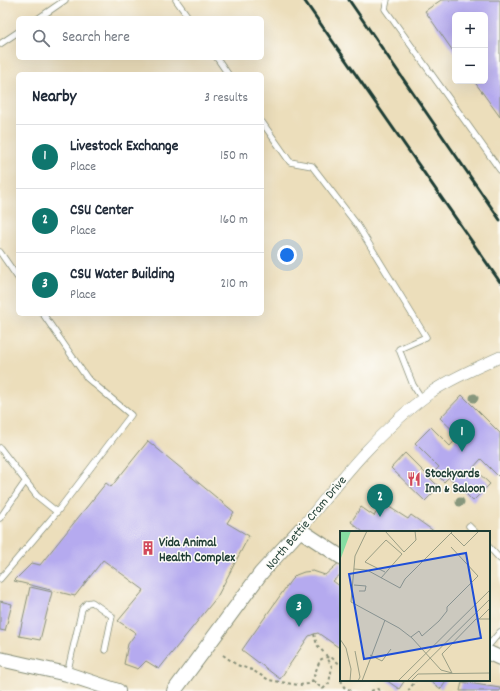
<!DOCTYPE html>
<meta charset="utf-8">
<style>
body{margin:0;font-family:Dekko,sans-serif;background:#f2f2f3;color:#1f2937}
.controls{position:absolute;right:12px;top:12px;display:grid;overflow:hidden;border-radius:6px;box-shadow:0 4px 16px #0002}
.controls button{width:36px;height:36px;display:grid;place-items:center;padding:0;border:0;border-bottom:1px solid #e0e1e3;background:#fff;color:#1f2937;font:20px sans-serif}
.you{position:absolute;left:287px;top:255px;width:14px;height:14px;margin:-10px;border:3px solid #fff;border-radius:50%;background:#1a73e8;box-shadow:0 0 0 6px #1a73e833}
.badge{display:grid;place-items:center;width:26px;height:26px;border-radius:50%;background:#0f766e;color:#fff;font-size:13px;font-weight:700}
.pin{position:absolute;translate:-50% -33px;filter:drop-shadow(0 1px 2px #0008)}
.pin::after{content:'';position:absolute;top:21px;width:14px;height:12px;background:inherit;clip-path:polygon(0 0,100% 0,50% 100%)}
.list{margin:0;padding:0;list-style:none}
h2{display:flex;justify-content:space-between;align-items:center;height:52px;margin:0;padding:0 16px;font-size:17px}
h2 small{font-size:13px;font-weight:400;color:#747a83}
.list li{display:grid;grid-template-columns:26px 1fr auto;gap:12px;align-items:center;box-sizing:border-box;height:64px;padding:0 16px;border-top:1px solid #e0e1e3}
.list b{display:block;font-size:15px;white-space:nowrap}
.list p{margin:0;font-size:13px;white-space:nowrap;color:#747a83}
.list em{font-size:13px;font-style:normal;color:#747a83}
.icon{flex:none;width:22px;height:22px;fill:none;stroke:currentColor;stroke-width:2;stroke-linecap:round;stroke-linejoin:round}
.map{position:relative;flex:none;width:500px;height:691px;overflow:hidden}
.search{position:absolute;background:#fff;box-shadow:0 4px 16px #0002;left:16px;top:16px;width:248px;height:44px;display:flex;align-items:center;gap:10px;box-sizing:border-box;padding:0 14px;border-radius:6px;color:#747a83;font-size:15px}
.panel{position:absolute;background:#fff;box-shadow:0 4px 16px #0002;left:16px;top:72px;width:248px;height:244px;border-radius:6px}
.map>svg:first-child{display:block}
.building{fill:#b5aaef}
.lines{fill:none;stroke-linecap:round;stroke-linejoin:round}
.service-casing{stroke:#868e78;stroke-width:7}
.minor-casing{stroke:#868e78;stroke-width:12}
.tertiary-casing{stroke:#868e78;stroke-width:16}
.path{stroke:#868e78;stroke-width:2;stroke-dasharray:3 3;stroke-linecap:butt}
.service{stroke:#fff;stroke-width:5.5}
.minor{stroke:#fff;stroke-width:11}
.tertiary{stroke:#fff;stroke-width:14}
.rail{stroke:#1f3d34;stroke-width:3}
.tree{fill:#87977d}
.labels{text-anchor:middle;stroke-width:3;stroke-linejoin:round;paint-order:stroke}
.poi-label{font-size:13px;font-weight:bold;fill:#1f3d34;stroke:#fdfcf7;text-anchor:start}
.street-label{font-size:13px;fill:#1f3d34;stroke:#fdfcf7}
.inset-road{fill:none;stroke:#9a9e85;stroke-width:1}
.view{fill:#1d4ed8;fill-opacity:0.15;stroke:#1d4ed8;stroke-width:2}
.inset-edge{fill:none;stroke:#1f3d34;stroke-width:2}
</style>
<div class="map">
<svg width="500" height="691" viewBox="0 0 500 691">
<rect width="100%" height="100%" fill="#fdfcf7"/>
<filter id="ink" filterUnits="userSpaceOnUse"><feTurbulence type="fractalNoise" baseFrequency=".025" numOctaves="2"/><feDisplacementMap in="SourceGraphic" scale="8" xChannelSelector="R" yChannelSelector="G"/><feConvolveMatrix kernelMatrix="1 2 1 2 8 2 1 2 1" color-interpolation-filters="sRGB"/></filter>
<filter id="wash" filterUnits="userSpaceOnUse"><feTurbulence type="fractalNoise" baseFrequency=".012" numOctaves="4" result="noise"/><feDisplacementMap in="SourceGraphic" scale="16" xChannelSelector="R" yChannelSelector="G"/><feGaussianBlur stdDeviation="0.9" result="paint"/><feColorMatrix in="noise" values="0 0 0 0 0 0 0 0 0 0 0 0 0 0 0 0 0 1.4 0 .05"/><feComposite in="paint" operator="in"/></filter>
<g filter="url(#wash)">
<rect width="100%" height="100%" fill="#ecdebb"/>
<g id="blocks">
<!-- building -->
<path class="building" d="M 441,0 L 500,0 L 500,117 L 474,81 L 485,81 L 485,15 L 455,15 L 455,54 L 425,11 Z
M 462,395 L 500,433 L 500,474 L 498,476 L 481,459 L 473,468 L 490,484 L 473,501 L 449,477 L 444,482 L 434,472 L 439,467 L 415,443 L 431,427 L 450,446 L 459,436 L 440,418 Z
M 148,441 L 234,512 L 227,523 L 249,536 L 217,597 L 159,669 L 146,661 L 138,669 L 124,664 L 128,644 L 136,633 L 118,621 L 144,590 L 103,560 L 75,596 L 14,581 L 32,563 L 40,565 L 106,483 L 111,487 Z
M 405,453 L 439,487 L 425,501 L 391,468 Z
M 383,503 L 408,519 L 411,515 L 435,532 L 363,532 L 351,522 L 361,507 L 374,516 Z
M 341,561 L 341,574 L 333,581 L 341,587 L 341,649 L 318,633 L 314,634 L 309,636 L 280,679 L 242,650 L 291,580 L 296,575 L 304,572 L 313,571 L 325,575 Z
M 30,587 L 52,592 L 40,640 L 19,636 Z
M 0,601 L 12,604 L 5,631 L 0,630 Z
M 386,680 L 405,680 L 399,689 Z
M 428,680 L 447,680 L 441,689 Z
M 462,682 L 500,688 L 500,691 L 460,691 Z"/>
</g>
</g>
<g filter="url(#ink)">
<use href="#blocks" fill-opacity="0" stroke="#868e78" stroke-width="1"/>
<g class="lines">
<defs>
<path id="service" d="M 176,0 L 189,18
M 387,0 L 385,9 L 500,170
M 39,18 L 65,0
M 0,44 L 18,32
M 217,58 L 228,74
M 262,122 L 290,162 L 312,166 L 358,226 L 426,337 L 399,349 L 413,385 L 422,399
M 0,252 L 18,278
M 0,448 L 37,496 L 57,512
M 0,518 L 25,482
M 469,526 L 475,532
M 489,547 L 500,559
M 0,579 L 57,512 L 131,415 L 87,378 L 43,314
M 489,645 L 500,632
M 67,674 L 82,609 L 87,603 L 92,602 L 112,616 L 105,650"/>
<path id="minor" d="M 300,530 C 339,481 379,430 430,393 C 451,378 477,368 500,357"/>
<path id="tertiary" d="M 489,653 L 500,658
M 0,659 L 67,674 L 118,691
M 174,691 L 261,573 L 300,530 L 341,557"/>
</defs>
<!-- service casing -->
<use href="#service" class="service-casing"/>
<!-- minor casing -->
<use href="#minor" class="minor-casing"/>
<!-- tertiary casing -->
<use href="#tertiary" class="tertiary-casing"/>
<!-- path -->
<path class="path" d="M 314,634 L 317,645 L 326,655 L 332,667 L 329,683 L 323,689 L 325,691
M 223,655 L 237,665 L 252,670 L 269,680 L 299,685 L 308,684 L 312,681 L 320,660 L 325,657 L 332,658 L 341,665
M 341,680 L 344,687 L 352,691
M 313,681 L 323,689
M 0,691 L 1,691
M 371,691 L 377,689 L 382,691
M 408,691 L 416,680"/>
<!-- service -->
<use href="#service" class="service"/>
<!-- minor -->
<use href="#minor" class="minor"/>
<!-- tertiary -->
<use href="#tertiary" class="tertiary"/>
<!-- rail -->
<path class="rail" d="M 304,0 L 500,282
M 349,0 L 500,220"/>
</g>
<!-- trees -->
<g class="tree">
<circle cx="474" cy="398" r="4.5"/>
<circle cx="460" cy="502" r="4.5"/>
</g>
</g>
<!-- icons -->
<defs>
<symbol id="restaurant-bare" viewBox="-9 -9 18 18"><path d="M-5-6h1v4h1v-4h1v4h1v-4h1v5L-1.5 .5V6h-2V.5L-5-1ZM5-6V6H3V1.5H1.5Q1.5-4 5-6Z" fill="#d1495b" stroke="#fdfcf7" stroke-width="2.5" paint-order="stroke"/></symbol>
<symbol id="building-bare" viewBox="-9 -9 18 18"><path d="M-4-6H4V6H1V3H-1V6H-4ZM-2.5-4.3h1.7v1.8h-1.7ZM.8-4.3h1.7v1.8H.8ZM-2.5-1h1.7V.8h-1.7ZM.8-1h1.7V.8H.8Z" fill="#d1495b" stroke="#fdfcf7" stroke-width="2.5" paint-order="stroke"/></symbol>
</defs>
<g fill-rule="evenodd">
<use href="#restaurant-bare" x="404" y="469" width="20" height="20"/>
<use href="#building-bare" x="138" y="538" width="20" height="20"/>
</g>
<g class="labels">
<!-- poi labels -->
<g class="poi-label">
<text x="425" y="477">Stockyards<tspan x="425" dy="15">Inn &amp; Saloon</tspan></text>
<text x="159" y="546">Vida Animal<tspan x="159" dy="15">Health Complex</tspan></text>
</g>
<!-- street labels -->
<g class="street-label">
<text transform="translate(305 522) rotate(-50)" y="5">North Bettie Cram Drive</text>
</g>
</g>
<!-- overview -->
<g transform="translate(340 531)">
<rect width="150" height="150" fill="#ecdebb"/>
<path d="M 0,0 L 11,0 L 1,27 L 0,47 Z" fill="#86dea2"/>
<path class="inset-road" d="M 27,0 L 15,25 L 11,71 L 59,97 L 72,107 L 101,139 L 112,142M 45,0 L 64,21M 111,2 L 124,15 L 139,0M 64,21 L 76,9 L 75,0M 14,38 L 27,39 L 60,57 L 65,48 L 113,0M 41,47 L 62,23 L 46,9 L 25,31 L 45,41M 14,54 L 26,55 L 25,60 L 19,60M 139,88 L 150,77M 71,106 L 79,100 L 82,105 L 99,90 L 107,80 L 107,76 L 138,45 L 111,16M 0,108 L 6,117 L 11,138 L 10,150M 15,120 L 20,146 L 18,150M 30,124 L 42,130 L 51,118M 112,142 L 102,123 L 136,88 L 150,88M 22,150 L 45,89M 58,150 L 150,59M 67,150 L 150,68M 71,150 L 78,143 L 150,142"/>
<path class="view" d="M 126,22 L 141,107 L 24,128 L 9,43 Z"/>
<rect width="150" height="150" class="inset-edge"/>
</g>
</svg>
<div class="controls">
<button>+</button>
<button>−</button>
</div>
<div class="you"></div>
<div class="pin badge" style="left:462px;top:452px">1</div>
<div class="pin badge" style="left:380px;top:517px">2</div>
<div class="pin badge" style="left:299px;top:627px">3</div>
<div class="search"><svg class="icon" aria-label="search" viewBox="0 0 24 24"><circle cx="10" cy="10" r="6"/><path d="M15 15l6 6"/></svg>Search here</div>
<section class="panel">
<h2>Nearby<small>3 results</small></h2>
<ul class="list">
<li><span class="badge">1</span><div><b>Livestock Exchange</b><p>Place</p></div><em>150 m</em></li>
<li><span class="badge">2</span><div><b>CSU Center</b><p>Place</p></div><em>160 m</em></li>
<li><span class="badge">3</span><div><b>CSU Water Building</b><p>Place</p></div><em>210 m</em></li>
</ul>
</section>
</div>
